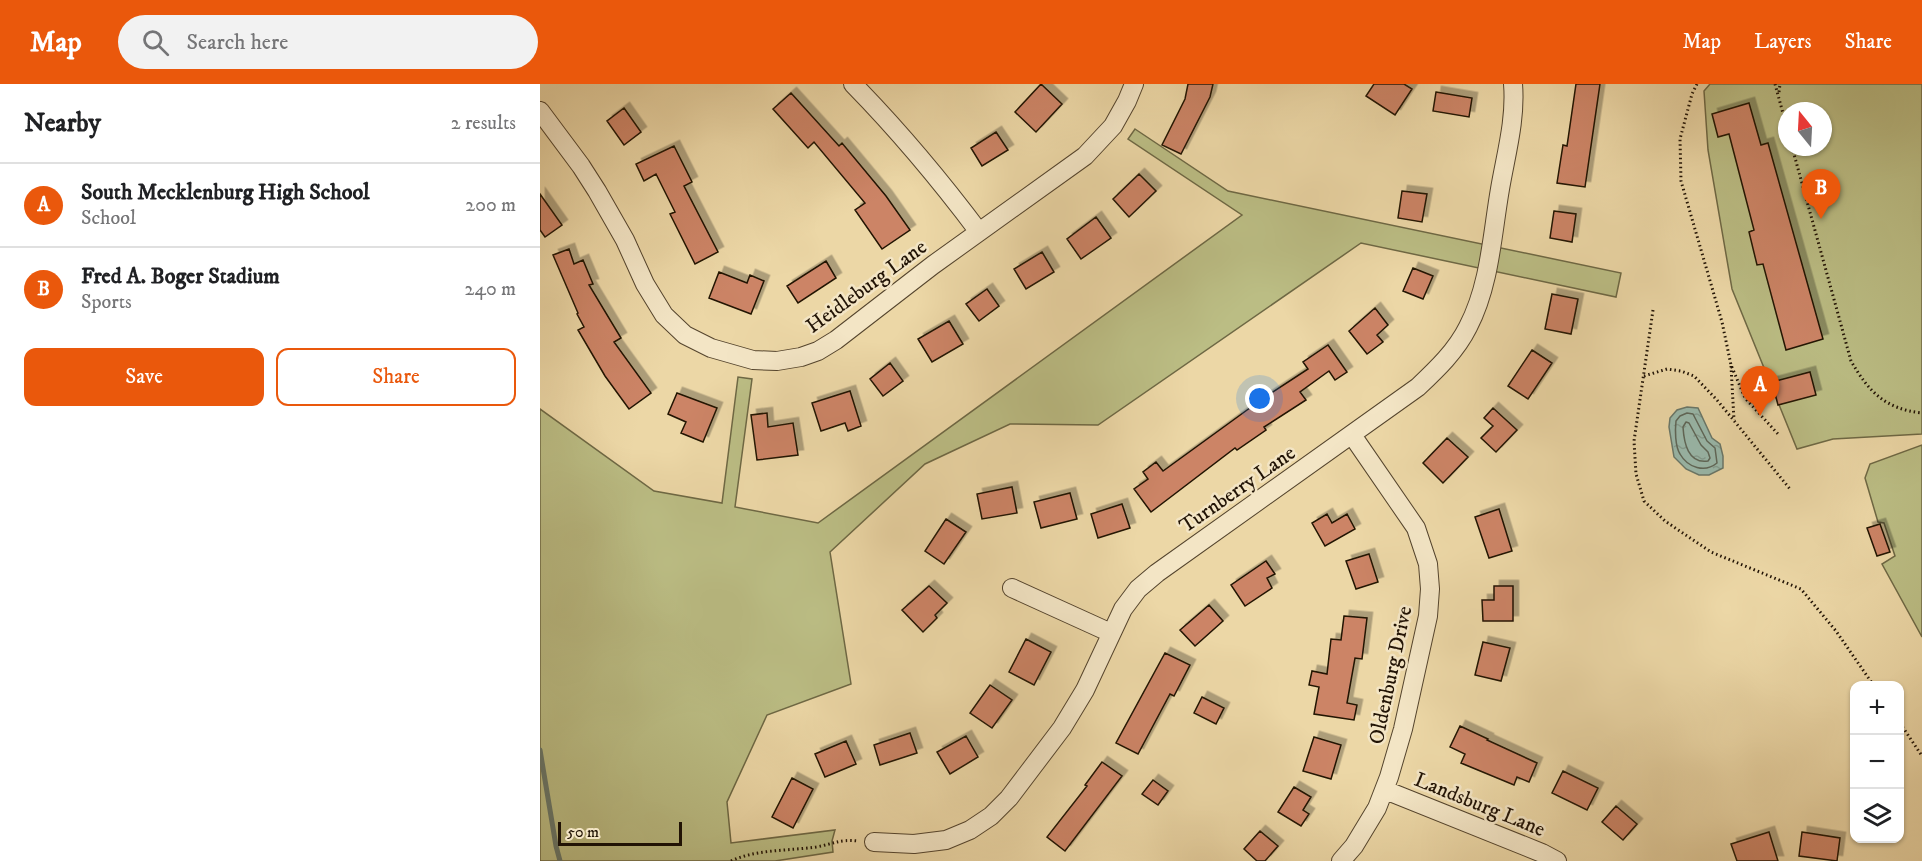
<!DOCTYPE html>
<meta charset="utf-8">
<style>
body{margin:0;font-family:"IM FELL DW Pica",serif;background:#f2f2f2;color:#202124}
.controls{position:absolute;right:18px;bottom:18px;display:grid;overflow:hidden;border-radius:12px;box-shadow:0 2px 4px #0004}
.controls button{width:54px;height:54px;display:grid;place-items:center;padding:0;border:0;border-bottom:2px solid #e0e0e0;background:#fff;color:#202124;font:30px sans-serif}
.compass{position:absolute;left:1238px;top:18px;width:54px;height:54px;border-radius:50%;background:#fff;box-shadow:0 2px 4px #0004;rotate:342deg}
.scale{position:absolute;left:18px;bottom:15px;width:124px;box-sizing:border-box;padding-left:6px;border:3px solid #211305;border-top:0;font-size:16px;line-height:21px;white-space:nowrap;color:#211305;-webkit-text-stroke:4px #f3e5c5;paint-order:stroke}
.you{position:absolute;left:720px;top:315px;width:21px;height:21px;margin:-15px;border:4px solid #fff;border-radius:50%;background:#1a73e8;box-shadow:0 0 0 9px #1a73e833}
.badge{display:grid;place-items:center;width:39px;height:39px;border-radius:50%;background:#ea580c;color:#fff;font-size:20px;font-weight:700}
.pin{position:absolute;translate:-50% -50px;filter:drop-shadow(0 2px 3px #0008)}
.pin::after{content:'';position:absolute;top:32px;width:21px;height:18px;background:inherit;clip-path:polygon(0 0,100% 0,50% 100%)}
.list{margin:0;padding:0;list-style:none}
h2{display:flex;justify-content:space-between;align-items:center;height:78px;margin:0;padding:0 24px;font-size:26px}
h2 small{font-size:20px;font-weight:400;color:#757577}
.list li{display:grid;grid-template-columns:39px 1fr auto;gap:18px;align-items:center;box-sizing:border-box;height:84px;padding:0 24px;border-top:2px solid #e0e0e0}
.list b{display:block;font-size:22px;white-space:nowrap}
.list p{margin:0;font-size:20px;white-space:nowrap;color:#757577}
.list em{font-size:20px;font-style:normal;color:#757577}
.actions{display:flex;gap:12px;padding:18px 24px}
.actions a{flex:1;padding:14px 0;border:2px solid #ea580c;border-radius:12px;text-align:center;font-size:21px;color:#ea580c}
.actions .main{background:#ea580c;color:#fff}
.icon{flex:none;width:33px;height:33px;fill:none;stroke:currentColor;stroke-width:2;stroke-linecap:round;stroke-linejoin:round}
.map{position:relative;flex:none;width:1382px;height:777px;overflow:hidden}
header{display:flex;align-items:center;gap:36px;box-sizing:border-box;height:84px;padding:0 30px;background:#ea580c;color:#fff}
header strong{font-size:28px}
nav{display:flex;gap:33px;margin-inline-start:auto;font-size:21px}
.search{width:420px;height:54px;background:#f2f2f2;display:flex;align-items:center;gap:15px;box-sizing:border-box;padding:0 21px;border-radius:33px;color:#757577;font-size:22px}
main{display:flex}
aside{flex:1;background:#fff}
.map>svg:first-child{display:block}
.green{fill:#bbbd84;stroke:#6e6844;stroke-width:1.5;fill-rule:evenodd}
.water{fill:url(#water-ripples);stroke:#697769;stroke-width:1.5}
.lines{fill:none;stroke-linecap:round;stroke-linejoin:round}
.shore{stroke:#5d6658;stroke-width:1.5}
.stream{stroke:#697769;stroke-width:5}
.building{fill:#cc8466;stroke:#211305;stroke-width:1.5;filter:url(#shadow)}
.minor-casing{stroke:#54442d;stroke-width:20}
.path{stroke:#211305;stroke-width:3;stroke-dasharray:1.5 3;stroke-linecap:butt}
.minor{stroke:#f3e5c5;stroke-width:18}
.labels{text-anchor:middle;stroke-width:5;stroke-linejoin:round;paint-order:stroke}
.street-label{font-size:21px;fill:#211305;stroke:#f3e5c5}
</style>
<header>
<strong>Map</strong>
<div class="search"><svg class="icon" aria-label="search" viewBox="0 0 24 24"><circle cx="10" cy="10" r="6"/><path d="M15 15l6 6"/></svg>Search here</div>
<nav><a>Map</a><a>Layers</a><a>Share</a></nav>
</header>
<main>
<aside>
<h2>Nearby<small>2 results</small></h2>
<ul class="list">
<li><span class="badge">A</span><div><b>South Mecklenburg High School</b><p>School</p></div><em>200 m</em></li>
<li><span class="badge">B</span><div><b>Fred A. Boger Stadium</b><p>Sports</p></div><em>240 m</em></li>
</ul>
<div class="actions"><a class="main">Save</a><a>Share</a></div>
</aside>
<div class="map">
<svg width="1382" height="777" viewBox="0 0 1382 777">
<defs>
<pattern id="water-ripples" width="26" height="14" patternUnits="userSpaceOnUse" patternTransform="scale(1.5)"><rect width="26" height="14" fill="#99b9ac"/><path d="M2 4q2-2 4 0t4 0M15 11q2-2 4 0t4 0" fill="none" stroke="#849e92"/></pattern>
<filter id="shadow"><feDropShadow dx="5.5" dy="-5.5" stdDeviation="0" flood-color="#0004"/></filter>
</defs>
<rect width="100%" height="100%" fill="#ecd7a6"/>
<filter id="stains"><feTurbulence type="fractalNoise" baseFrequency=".00333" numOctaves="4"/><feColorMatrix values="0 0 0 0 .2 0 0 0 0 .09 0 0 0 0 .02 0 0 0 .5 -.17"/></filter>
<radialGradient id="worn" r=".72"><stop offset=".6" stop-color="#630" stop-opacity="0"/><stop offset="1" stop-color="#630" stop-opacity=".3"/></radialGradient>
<!-- green -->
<path class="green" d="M 1170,0 L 1382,0 L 1382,350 L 1293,355 L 1257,365 L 1192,205 L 1168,66 L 1164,7 ZM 1247,27 L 1283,27 L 1283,63 L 1247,63 Z
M 595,45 L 688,107 L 1081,189 L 1076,213 L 821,159 L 558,341 L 470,340 L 385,380 L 290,468 L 311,600 L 227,631 L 187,718 L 191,759 L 295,746 L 292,757 L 293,768 L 235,777 L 0,777 L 0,325 L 114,407 L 182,419 L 198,293 L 212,295 L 195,423 L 278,439 L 702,131 L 588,55 Z
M 1382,361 L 1382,553 L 1342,480 L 1355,472 L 1344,439 L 1338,438 L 1325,394 L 1330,380 Z"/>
<!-- water -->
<path class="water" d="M 1147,323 L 1158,324 L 1172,354 L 1180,360 L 1183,372 L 1183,384 L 1169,391 L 1159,391 L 1146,385 L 1134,373 L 1129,343 L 1130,334 L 1137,326 Z"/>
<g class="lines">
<!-- shore -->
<path class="shore" d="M 1147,329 L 1153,330 L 1167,357 L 1175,364 L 1177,379 C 1165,389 1148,384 1140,370 C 1135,362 1135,346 1136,337 L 1140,332 Z
M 1146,338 L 1149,339 L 1161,361 L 1168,368 L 1170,374 L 1168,377 C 1148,380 1144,359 1143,343 Z"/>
<!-- stream -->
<path class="stream" d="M 0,666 L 16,762 L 20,777"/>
</g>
<!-- building -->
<path class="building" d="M 501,0 L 522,20 L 496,48 L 475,28 Z
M 648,0 L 673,0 L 670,13 L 641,70 L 622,61 L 645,15 Z
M 834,0 L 864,0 L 872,5 L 855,31 L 826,12 Z
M 1036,0 L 1060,0 L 1045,103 L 1017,99 L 1023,61 L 1027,62 Z
M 896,8 L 932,14 L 929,33 L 893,27 Z
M 251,9 L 299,62 L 302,59 L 346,112 L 370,146 L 342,165 L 315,126 L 325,119 L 274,58 L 268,64 L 233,25 Z
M 1209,19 L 1221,61 L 1228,59 L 1283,255 L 1246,266 L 1223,180 L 1217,181 L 1209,148 L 1214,146 L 1189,50 L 1178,53 L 1172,30 Z
M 84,24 L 101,48 L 84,61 L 67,37 Z
M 456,48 L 468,66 L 442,82 L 431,64 Z
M 134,62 L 152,98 L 144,102 L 178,168 L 155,180 L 130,130 L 135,128 L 116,90 L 104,97 L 96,80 Z
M 599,90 L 616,107 L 589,133 L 573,115 Z
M 862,107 L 887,110 L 882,138 L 858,134 Z
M 0,110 L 22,141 L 5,153 L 0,146 Z
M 1014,127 L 1036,130 L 1032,158 L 1010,154 Z
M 556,133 L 571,154 L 541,175 L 527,155 Z
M 29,165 L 34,180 L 43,176 L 53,200 L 49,201 L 81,254 L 74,258 L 111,309 L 89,325 L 65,292 L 38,246 L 44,243 L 37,230 L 38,229 L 13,171 Z
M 502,168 L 514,188 L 486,205 L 474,185 Z
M 286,177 L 296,194 L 258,219 L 247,202 Z
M 873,184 L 893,192 L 883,215 L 863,207 Z
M 179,188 L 207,199 L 210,191 L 224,197 L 211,230 L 169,214 Z
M 447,205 L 459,222 L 439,237 L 426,220 Z
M 1012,210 L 1038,215 L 1031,250 L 1005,245 Z
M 835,224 L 848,241 L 837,251 L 843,258 L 827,270 L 809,247 Z
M 409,237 L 423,260 L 392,278 L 378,255 Z
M 788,261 L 807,288 L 795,296 L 789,287 L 760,308 L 766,316 L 724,343 L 726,346 L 697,366 L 695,364 L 611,428 L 594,405 L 608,395 L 603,388 L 616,378 L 623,387 L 725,313 L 768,285 L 763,278 Z
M 992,266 L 1012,279 L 988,315 L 968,302 Z
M 350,279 L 363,297 L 343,312 L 330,295 Z
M 1270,288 L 1276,311 L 1238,321 L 1232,298 Z
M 310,307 L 321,342 L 308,347 L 305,339 L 281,347 L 272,319 Z
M 137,309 L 177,324 L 163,358 L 141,349 L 146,338 L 128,330 Z
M 953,324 L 977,346 L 956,368 L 941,354 L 953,342 L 944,334 Z
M 227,329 L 228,343 L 253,339 L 258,371 L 217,376 L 211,331 Z
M 907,354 L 928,373 L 903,399 L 883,379 Z
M 472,403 L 477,429 L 442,435 L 437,410 Z
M 530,409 L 537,435 L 501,444 L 494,418 Z
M 582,420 L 590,444 L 558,454 L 551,430 Z
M 959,425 L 972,467 L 949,474 L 935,433 Z
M 787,430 L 792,439 L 807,430 L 815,445 L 785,462 L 772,439 Z
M 406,435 L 426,448 L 404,480 L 385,467 Z
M 1340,440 L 1350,468 L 1337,472 L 1327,444 Z
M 829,470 L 838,498 L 816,505 L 806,477 Z
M 726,477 L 735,490 L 727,494 L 732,504 L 705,522 L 691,501 Z
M 389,502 L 407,519 L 395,531 L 397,534 L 383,548 L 362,526 Z
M 954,502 L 973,502 L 973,537 L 943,537 L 942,516 L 954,516 Z
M 669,521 L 683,537 L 655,562 L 640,546 Z
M 804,532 L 827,534 L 822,575 L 815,574 L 807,619 L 817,621 L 814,636 L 774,630 L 779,603 L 769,601 L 772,587 L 787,590 L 791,555 L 801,556 Z
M 486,555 L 511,568 L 494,601 L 469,588 Z
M 943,558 L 970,564 L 961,597 L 935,591 Z
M 625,569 L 650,581 L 634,612 L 630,610 L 598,670 L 576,659 Z
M 450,601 L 472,616 L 452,644 L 430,629 Z
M 662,613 L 684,624 L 676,640 L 654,629 Z
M 920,642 L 948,655 L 947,656 L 997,679 L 989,698 L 977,693 L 974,701 L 921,679 L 925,670 L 910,663 Z
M 370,649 L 377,669 L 340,681 L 334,661 Z
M 426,652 L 438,673 L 410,690 L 397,668 Z
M 774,653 L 801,661 L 791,695 L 763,687 Z
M 306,657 L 316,680 L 285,693 L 275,670 Z
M 562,678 L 582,692 L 525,767 L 507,753 L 547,702 L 545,701 Z
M 1023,687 L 1058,704 L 1047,726 L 1012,709 Z
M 252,694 L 273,705 L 253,744 L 232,733 Z
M 613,696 L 628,707 L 618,721 L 602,710 Z
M 754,703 L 771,713 L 763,726 L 769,730 L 761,742 L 738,728 Z
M 1076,722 L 1097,740 L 1083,756 L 1062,738 Z
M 720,747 L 738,762 L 725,777 L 717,777 L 704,765 Z
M 1229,748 L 1238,777 L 1197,777 L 1191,760 Z
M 1262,748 L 1300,754 L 1297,777 L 1259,772 Z"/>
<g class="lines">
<defs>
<path id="minor" d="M 313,0 C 359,47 400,96 439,148
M 0,27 L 41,82 L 57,107 L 85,156 L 105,200 L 124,231 L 145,251 L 171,264 L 213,276 L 237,277 L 261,273 L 278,267 L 296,256 L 393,181 L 545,72 L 573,42 L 587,17 L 594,0
M 472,504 L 571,549
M 845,706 L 1002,769 L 1017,777
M 334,758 L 374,760 L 406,756 L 430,746 L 451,732 L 469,714 L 522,644 L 545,606 L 583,525 L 598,505 L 617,489 L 878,303 C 897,285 916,267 928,243 C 950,201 952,151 960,105 C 966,70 976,35 973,0
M 801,777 L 814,762 L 837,724 L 849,693 L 863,645 L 888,532 L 890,505 L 888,480 L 876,444 L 812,351"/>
</defs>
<!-- minor casing -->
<use href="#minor" class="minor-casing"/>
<!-- path -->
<path class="path" d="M 1157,0 L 1152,10 L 1140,55 L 1141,97 L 1182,238 L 1191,281 L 1205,314 L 1238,350
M 1235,0 L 1247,44
M 1239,8 L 1240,0
M 1252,63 L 1311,277 C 1329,308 1345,325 1382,329
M 1113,226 L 1094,357 L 1096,390 L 1104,417 L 1125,437 L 1171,468 L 1261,505 L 1296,547 L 1334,602
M 1191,282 L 1194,336
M 1104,292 L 1127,285 L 1141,287 L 1154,292 L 1177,316 L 1250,405
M 1360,639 L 1382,672
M 191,777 C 217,765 248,767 276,763 C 294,760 298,755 318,757"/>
<!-- minor -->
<use href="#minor" class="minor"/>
</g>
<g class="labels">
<!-- street labels -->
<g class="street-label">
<text transform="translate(326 202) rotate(-36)" y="7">Heidleburg Lane</text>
<text transform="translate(697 405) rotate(-35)" y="7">Turnberry Lane</text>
<text transform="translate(850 591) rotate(-78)" y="7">Oldenburg Drive</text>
<text transform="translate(940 720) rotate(22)" y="7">Landsburg Lane</text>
</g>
</g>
<rect width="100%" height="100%" filter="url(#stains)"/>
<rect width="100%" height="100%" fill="url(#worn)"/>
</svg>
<div class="controls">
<button>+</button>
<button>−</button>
<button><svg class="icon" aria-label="layers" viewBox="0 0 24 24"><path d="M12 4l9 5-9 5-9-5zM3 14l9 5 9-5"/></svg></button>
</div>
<svg class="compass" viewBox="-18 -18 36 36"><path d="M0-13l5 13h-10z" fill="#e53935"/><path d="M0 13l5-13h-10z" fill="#757577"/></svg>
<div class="scale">50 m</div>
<div class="you"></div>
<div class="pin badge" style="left:1220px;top:332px">A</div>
<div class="pin badge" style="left:1281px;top:135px">B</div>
</div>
</main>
